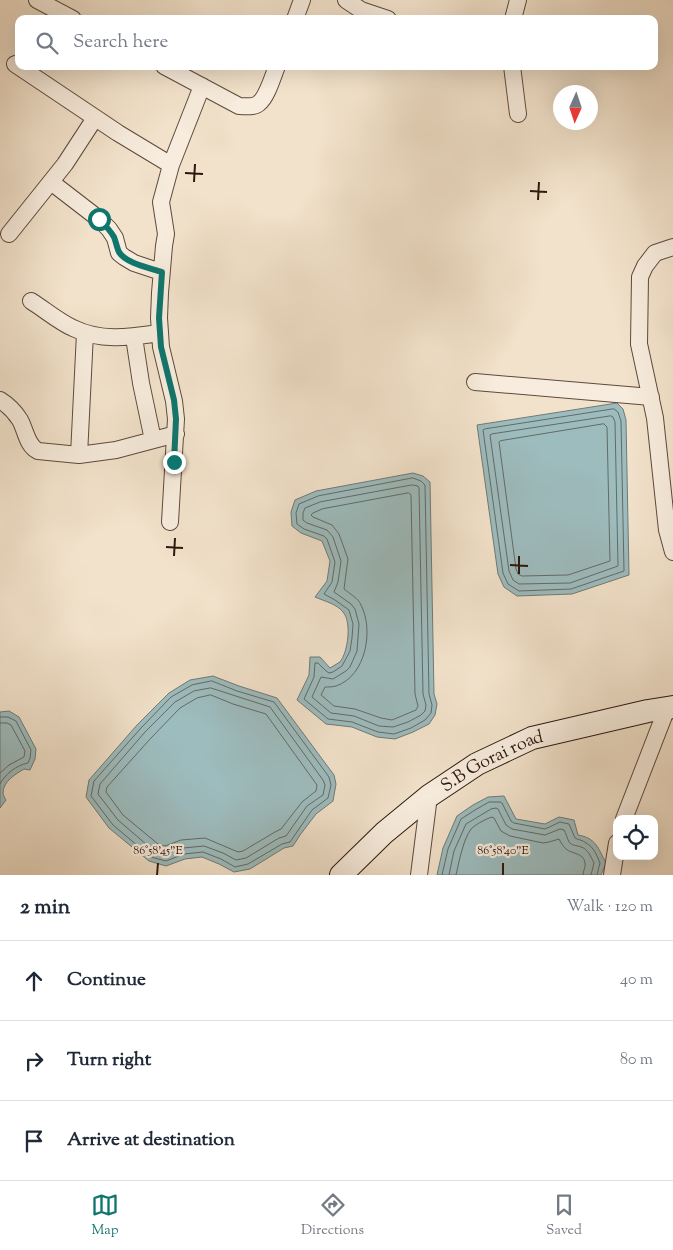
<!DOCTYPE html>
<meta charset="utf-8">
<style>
body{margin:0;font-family:"Sorts Mill Goudy",serif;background:#f6f6f7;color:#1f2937}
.controls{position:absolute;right:15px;bottom:15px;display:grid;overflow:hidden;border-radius:10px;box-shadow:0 5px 20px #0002}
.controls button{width:45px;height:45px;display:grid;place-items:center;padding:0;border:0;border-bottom:1px solid #e0e1e3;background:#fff;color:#1f2937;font:25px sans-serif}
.compass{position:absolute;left:553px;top:85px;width:45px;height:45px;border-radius:50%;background:#fff;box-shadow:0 5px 20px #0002;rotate:183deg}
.stop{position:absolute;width:15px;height:15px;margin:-11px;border:4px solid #0f766e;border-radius:50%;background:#fff}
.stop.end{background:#0f766e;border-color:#fff;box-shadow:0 1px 5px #0008}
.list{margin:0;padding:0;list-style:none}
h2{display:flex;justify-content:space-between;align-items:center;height:65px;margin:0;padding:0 20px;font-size:21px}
h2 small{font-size:16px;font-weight:400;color:#747a83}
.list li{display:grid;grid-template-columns:32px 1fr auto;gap:15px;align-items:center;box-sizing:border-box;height:80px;padding:0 20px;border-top:1px solid #e0e1e3}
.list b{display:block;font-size:19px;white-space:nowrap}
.list em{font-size:16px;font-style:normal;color:#747a83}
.icon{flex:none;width:28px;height:28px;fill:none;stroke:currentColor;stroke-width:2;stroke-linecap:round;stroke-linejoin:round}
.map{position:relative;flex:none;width:673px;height:875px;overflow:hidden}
.search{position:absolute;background:#fff;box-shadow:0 5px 20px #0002;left:15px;right:15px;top:15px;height:55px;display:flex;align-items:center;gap:12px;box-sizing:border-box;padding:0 18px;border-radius:10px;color:#747a83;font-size:19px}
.sheet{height:305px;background:#fff}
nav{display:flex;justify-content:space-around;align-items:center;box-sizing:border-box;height:70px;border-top:1px solid #e0e1e3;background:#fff;font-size:14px;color:#747a83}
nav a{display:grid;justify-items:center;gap:2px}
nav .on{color:#0f766e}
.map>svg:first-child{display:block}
.water{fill:#9dbcbe;stroke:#6f7a78}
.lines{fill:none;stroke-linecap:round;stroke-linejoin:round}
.shore{stroke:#646a66;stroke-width:1}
.street-casing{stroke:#5d4a3d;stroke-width:18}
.secondary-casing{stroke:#2b170e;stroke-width:24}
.street{stroke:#f7ecdd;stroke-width:16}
.secondary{stroke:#f7ecdd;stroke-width:22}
.route{stroke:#0f766e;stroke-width:6}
.ticks{fill:none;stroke:#2b170e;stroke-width:2}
.labels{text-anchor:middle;stroke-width:4.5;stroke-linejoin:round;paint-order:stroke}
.street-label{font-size:18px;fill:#2b170e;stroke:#f7ecdd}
.ticks-label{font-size:12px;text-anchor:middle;fill:#2b170e;stroke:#f7ecdd;stroke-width:4.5;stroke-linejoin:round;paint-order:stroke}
</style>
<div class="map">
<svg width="673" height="875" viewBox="0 0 673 875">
<rect width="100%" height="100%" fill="#f2e2cb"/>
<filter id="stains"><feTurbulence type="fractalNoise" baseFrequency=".004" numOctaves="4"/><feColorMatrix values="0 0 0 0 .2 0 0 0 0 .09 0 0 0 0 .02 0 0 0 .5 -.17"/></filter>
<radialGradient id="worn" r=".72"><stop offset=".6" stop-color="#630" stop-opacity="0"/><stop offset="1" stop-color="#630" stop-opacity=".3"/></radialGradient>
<!-- water -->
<path class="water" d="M 617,403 L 623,409 L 626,420 L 629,575 L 572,594 L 517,596 L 504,587 L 498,574 L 477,425 Z
M 413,473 L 423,476 L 430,482 L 434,694 L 437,704 L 435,715 L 429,724 L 413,732 L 395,739 L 377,737 L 352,727 L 326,724 L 297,700 L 309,675 L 310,657 L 320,657 L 330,668 C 333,666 337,664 340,662 C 348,652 352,622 343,612 C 337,604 324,601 315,597 L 327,581 L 330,561 L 322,541 L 301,533 L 292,526 L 291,512 L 295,500 L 316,491 Z
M 213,676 L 239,686 L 277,698 L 334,775 L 336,784 L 333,801 L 316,814 L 300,835 L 293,846 L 284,848 L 250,869 L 234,872 L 219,864 L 202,857 L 185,859 L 166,866 L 149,861 L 109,828 L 86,797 L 89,780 L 137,725 L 169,693 L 190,680 Z
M 9,711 L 19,717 L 36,749 L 35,759 L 30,770 L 24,769 C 16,774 3,781 3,793 C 3,794 5,799 6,800 L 0,808 L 0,712 Z
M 504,796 L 516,819 L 545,824 L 559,817 L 574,820 L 578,835 C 596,838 598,848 606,863 L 601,875 L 437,875 L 443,848 L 457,816 L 473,805 L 488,797 Z"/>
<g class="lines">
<!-- shore -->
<path class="shore" d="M 614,409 L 618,412 L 621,421 L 624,571 L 571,589 L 519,591 L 508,584 L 503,573 L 483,430 L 485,429 Z
M 611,416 L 613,417 L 615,422 L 618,566 L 570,583 L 519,584 L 513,580 L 509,571 L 490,435 L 492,434 Z
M 604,424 L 607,427 L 610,561 L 568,575 L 522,576 L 518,574 L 516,569 L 499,442 L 500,441 Z
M 413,478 L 421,481 L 425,485 L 429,694 L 432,705 L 431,713 L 425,720 L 411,728 L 394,734 L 378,732 L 352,722 L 328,719 L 304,699 L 314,677 L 315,663 L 318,663 L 326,671 L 329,673 L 333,672 L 342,666 L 350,651 L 352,638 L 353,624 L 349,610 L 335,600 L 324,594 L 332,582 L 335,562 L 327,539 L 324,536 L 304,529 L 297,524 L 296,513 L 299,504 L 318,496 Z
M 412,485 L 418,486 L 419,488 L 423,694 L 426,705 L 425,711 L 421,715 L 408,722 L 393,727 L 379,726 L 354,716 L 331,713 L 312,697 L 321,677 L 333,679 L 346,671 L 350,667 L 357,651 L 359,624 L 355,609 L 351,604 L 334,592 L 338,582 L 341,561 L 333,537 L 327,530 L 307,523 L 303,520 L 303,513 L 305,508 L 320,502 Z
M 409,493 L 411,495 L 415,694 L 418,706 L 416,710 L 392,720 L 381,718 L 355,709 L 334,706 L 321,695 L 325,687 C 328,687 332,687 336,686 C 366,676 374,630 361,605 C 358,598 350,594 344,589 L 348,559 L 339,534 L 332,525 L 313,517 L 311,515 L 313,513 L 322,509 Z
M 212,681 L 237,691 L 274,702 L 329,777 L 331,785 L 328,798 L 312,810 L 290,842 L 282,844 L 248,864 L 235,867 L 221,859 L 203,852 L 184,854 L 166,861 L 151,857 L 113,825 L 91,796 L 94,781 L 141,728 L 171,697 L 192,685 Z
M 211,688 L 270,707 L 323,780 L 325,785 L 323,795 L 307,806 L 286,836 L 279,838 L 246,858 L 236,860 L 223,853 L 204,846 L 183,848 L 166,854 L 154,851 L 118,820 L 98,794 L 100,784 L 145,732 L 175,702 L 194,691 Z
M 211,695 L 233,704 L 266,714 L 317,785 L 316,791 L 302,802 L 281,829 L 275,832 L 243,851 L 238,852 L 205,838 L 181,840 L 165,846 L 158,844 L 123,815 L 106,792 L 107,787 L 151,738 L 180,708 L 197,698 Z
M 0,717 L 8,717 L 16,721 L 31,750 L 30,758 L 28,763 C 17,765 5,774 0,784
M 0,723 L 7,723 L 11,725 L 25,751 L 24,757 L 9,765 L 0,773
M 442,875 L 448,849 L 461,819 L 475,810 L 489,802 L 500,802 L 502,803 L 511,821 L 514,823 L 545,829 L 560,822 L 569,824 L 575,838 C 578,840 583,840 586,843 C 594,847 597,856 600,863 L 597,875
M 449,875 L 454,851 L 466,824 L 491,809 L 496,808 L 498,809 L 506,825 L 512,829 L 545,835 L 560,829 L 564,830 C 566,833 567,838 569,842 C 572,846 576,845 581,847 C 588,849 591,857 594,863 L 591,875
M 456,875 C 459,862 463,840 471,829 C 476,824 486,819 492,817 L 494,818 L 501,831 L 510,836 L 543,843 L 549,842 L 559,839 C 561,843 563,846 566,849 C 572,854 584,853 585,863 C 586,866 583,871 583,875"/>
<defs>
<path id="street" d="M 37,0 L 73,19
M 346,0 L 361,10 L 388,19
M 295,19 L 302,0
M 513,19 L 518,0
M 15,64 L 118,133 L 171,165
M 164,66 L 239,106 C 246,106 254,108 259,103 C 267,97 273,76 277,66
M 512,66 L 518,114
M 51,182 L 99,219 L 109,229 L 115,238 L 119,253 L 124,257 L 134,263 L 161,272
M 9,234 L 65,164 L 95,118
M 673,247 L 655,253 L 645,266 L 640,277 L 639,344 L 655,418 L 667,530 L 673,552
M 31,301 C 44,309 59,322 73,328 C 101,342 131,337 160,333
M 134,337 L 141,383 L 153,440
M 475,382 L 651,397
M 0,400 C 8,405 15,412 20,420 C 26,431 27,446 38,451 L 79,455 L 116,450 L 176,434
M 79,455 L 85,333
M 170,522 L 176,419 L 174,401 L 161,347 L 159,318 L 160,293 L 164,246 L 166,234 L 161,202 L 171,165 L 202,86
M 624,819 L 667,708
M 419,875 L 429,796
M 612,875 L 617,843"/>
<g id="secondary">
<path id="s1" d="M 341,875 L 384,833 L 429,796 L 477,764 L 532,738 L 648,711 L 673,707"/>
</g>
</defs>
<!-- street casing -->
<use href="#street" class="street-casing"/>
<!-- secondary casing -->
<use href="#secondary" class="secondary-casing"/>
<!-- street -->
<use href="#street" class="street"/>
<!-- secondary -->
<use href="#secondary" class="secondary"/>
</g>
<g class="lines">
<!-- route -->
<path class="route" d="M 99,219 C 105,225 110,230 114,237 C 116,242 117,248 119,252 C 125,263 150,268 162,272 L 159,318 L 161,347 L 174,400 L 176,419 L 174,462"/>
</g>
<!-- ticks -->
<path class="ticks" d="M 185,173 L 203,174M 194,182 L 195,164M 530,191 L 547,192M 538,200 L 539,182M 166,547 L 183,548M 174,556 L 175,538M 510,565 L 528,566M 519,574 L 519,556M 157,875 L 158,863M 503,875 L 503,863"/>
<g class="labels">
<!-- street labels -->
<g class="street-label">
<text dy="6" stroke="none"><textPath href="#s1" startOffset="191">S.B Gorai road</textPath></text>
</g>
</g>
<g class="ticks-label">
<text x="158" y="854">86°58'45"E</text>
<text x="503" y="854">86°58'40"E</text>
</g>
<rect width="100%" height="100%" filter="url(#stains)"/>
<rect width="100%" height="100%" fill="url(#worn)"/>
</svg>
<div class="controls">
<button><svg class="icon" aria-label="locate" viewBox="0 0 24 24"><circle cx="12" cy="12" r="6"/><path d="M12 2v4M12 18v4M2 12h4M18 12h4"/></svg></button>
</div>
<svg class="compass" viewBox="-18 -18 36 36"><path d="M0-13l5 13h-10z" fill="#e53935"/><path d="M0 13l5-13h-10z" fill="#747a83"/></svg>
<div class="stop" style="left:99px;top:219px"></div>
<div class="stop end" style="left:174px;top:462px"></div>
<div class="search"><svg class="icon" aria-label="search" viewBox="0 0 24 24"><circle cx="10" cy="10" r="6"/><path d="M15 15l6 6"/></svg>Search here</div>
</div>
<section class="sheet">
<h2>2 min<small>Walk · 120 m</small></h2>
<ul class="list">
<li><svg class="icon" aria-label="ahead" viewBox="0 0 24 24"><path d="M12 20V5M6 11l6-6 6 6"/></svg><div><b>Continue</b></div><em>40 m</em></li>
<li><svg class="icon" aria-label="right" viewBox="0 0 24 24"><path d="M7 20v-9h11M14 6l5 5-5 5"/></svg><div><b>Turn right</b></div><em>80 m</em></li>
<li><svg class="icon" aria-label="arrive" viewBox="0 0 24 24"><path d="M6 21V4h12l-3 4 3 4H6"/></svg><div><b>Arrive at destination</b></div></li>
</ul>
</section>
<nav>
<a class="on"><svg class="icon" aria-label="map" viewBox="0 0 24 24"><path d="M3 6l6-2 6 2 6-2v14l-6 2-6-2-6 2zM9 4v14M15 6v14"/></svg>Map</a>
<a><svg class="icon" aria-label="directions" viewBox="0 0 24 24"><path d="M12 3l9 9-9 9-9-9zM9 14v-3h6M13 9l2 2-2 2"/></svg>Directions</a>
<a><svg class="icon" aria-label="saved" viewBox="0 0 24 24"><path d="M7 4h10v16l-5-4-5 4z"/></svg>Saved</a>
</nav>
